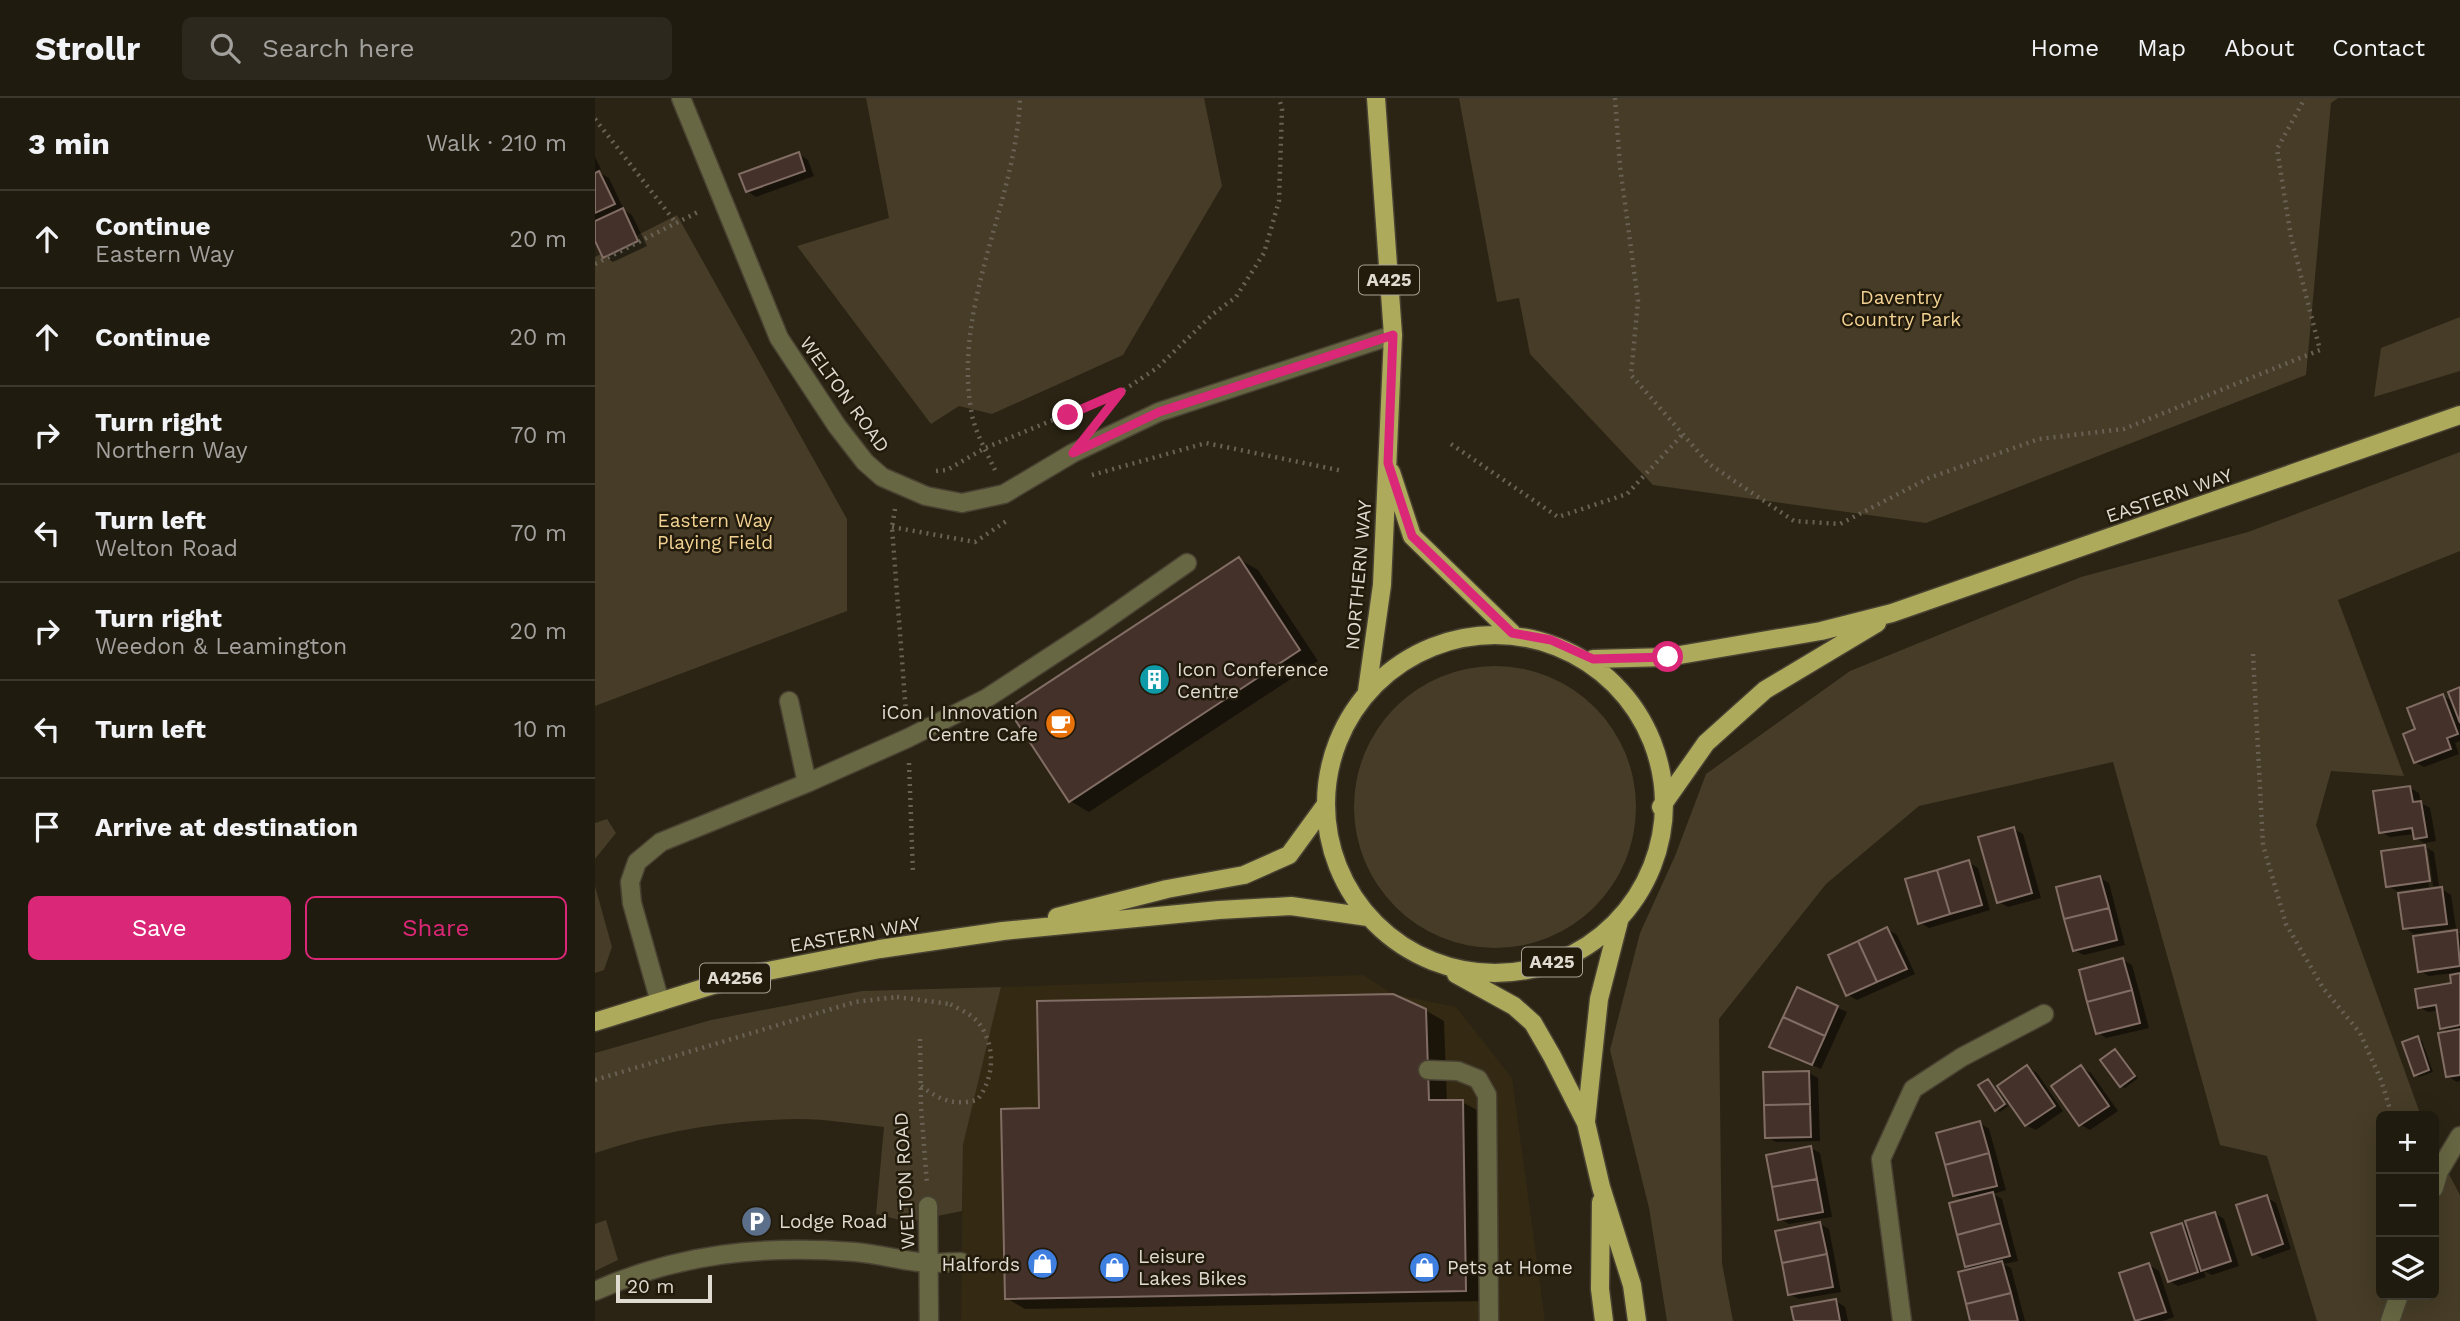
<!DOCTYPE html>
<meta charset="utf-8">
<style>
body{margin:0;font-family:"Work Sans",sans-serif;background:#2d281d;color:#f1f3f6}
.controls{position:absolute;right:21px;bottom:21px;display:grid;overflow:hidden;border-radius:10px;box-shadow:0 7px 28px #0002}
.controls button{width:63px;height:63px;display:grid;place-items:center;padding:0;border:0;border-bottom:2px solid #3d392f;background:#201b0f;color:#f1f3f6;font:35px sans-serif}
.scale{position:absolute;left:21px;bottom:18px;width:96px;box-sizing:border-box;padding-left:7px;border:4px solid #e0dbd1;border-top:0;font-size:19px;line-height:24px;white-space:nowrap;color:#e0dbd1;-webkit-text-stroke:5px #221a0b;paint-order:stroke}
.stop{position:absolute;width:21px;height:21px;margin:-16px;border:5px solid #db2777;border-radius:50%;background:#fff}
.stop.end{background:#db2777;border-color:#fff;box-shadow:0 2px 7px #0008}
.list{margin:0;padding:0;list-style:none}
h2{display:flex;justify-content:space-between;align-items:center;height:91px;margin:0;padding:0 28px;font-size:30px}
h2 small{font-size:23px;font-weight:400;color:#a2a19e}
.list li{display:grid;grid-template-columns:46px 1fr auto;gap:21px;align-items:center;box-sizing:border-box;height:98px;padding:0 28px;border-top:2px solid #3d392f}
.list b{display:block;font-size:26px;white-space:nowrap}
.list p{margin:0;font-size:23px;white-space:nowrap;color:#a2a19e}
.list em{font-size:23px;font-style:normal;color:#a2a19e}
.actions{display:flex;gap:14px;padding:21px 28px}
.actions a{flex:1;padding:16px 0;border:2px solid #db2777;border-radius:10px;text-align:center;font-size:24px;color:#db2777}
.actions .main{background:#db2777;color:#fff}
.icon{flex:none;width:38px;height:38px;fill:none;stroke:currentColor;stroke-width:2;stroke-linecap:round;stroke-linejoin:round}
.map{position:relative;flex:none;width:1865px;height:1223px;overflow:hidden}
header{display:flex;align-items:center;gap:42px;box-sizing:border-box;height:98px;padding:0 35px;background:#201b0f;border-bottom:2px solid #3d392f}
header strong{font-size:33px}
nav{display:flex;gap:38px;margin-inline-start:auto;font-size:24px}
.search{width:490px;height:63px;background:#2d281d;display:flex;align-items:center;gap:18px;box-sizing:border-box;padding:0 24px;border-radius:10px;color:#a2a19e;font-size:26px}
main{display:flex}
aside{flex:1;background:#201b0f}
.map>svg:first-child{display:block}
.built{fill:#342912}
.green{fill:#463c27}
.shadow{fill:#0007}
.building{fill:#44322a;stroke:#826d64;stroke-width:2}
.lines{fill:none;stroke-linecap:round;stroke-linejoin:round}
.minor-casing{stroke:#484132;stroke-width:21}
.major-casing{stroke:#484132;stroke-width:21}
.path{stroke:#696254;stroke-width:4.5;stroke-dasharray:2 5;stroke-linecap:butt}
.minor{stroke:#686743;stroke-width:18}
.major{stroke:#adaa5c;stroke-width:18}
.major-bridge-casing{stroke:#484132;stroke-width:21;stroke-linecap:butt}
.path-bridge{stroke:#696254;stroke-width:4.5;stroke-dasharray:2 5;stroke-linecap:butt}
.major-bridge{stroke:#adaa5c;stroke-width:18}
.route{stroke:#db2777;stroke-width:9}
.labels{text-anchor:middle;stroke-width:5;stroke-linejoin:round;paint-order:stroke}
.shield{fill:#221a0b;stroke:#a7a196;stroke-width:2}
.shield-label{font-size:18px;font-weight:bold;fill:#e0dbd1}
.park-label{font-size:19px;fill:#f2d293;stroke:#221a0b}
.street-label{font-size:19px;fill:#e0dbd1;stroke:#221a0b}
.poi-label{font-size:19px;fill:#e0dbd1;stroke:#221a0b;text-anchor:start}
</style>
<header>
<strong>Strollr</strong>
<div class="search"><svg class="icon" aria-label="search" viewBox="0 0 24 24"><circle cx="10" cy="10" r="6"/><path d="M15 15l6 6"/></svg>Search here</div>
<nav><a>Home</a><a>Map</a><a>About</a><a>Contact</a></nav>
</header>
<main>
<aside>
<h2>3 min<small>Walk · 210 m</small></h2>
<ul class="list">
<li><svg class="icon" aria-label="ahead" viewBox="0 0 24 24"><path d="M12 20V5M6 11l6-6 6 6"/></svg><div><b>Continue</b><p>Eastern Way</p></div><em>20 m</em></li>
<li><svg class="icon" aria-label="ahead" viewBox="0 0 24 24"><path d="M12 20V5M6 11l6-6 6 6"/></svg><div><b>Continue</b></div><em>20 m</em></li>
<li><svg class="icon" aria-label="right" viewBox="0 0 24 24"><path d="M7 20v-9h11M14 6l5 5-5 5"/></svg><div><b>Turn right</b><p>Northern Way</p></div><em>70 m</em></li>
<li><svg class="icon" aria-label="left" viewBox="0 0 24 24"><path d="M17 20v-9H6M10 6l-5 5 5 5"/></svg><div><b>Turn left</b><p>Welton Road</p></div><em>70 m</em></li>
<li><svg class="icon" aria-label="right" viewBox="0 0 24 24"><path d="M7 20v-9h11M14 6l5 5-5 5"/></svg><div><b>Turn right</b><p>Weedon &amp; Leamington</p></div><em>20 m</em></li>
<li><svg class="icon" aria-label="left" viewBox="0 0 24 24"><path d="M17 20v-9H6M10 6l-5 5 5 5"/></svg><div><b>Turn left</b></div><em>10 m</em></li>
<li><svg class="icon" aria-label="arrive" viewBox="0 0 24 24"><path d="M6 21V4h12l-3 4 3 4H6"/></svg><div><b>Arrive at destination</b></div></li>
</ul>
<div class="actions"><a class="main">Save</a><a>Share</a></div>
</aside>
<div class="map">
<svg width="1865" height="1223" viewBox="0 0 1865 1223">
<rect width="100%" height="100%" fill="#2b2414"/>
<!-- built -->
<path class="built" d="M 768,877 L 798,896 L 861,909 L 917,980 L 950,1223 L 366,1223 L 368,1047 L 406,889 Z"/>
<!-- green -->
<path class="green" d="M 271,0 L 609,0 L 627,88 L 528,257 L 397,316 L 364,308 L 336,326 L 202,148 L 294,120 Z
M 864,0 L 1743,0 L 1736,5 L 1711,277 L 1331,425 L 1058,387 L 935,256 L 924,200 L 902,204 Z
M 82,117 L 252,421 L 252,513 L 0,608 L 0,159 Z
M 1865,219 L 1865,273 L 1779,299 L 1786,250 Z
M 1865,354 L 1865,453 L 1743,502 L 1809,678 L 1736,673 L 1721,727 L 1826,1018 L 1786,1018 L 1786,1197 L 1839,1197 L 1839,1048 L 1865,1097 L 1865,1223 L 1722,1223 L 1672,1058 L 1625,1047 L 1518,664 L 1324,708 L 1231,786 L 1124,921 L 1127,1165 L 1138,1223 L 1072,1223 L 1054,1110 L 1015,952 L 1045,835 L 1080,758 L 1111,676 L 1255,573 L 1486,479 L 1653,434 Z
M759 709a141 141 0 1 1 282 0a141 141 0 1 1-282 0Z
M 12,721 L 21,735 L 0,761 L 0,725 Z
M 0,788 L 17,849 L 9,872 L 0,875 Z
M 406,889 L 368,1047 L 367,1113 L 313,1124 L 281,1116 L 289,1029 C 261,1026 231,1021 203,1021 C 132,1022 67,1033 0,1055 L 0,955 L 116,922 L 267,893 Z
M 11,1122 L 23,1162 L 0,1173 L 0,1126 Z"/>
<!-- shadow -->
<path class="shadow" d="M 204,56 L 213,62 L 219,78 L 161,99 L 152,93 Z
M 0,59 L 6,71 L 1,73 L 14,80 L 29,112 L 37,117 L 52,148 L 18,164 L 9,158 L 0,139 Z
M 644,461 L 663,472 L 723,563 L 494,714 L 475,703 Z
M 1865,591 L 1865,643 L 1860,645 L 1864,656 L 1829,669 L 1820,664 L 1822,632 L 1848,598 L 1859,604 Z
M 1815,690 L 1824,695 L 1826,705 L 1835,710 L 1841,743 L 1830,745 L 1820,740 L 1820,736 L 1795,739 L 1786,734 Z
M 1419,731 L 1428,736 L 1446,800 L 1413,809 L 1404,804 Z
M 1830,749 L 1839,754 L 1844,788 L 1838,788 L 1833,752 L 1829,752 L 1834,789 L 1802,793 L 1793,788 Z
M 1373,764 L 1383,770 L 1395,812 L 1334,830 L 1324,824 Z
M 1505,780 L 1514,785 L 1530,847 L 1489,857 L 1479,852 Z
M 1847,791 L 1856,797 L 1861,830 L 1819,836 L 1810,830 Z
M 1292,831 L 1302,837 L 1320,876 L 1262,902 L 1253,897 Z
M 1861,834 L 1865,836 L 1865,876 L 1865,874 L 1834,878 L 1824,872 Z
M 1528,862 L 1537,867 L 1554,930 L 1511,940 L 1502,934 Z
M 1865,877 L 1865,983 L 1862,984 L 1852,978 L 1855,935 L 1847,930 L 1844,912 L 1833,914 L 1824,909 L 1858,886 Z
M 1203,891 L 1252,914 L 1226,971 L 1186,954 Z
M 830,912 L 849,923 L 852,1004 L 867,1004 L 886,1014 L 889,1203 L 430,1211 L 411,1200 L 446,1012 Z
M 1823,940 L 1827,943 L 1838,974 L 1824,979 L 1820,976 Z
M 1520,953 L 1543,980 L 1530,990 L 1526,988 Z
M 1432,969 L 1442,975 L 1468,1013 L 1441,1032 L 1431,1027 Z
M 1486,969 L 1496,975 L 1523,1013 L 1495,1032 L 1486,1027 L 1459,988 Z
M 1214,975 L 1223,980 L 1225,1043 L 1181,1044 L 1172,1039 Z
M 1393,983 L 1397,985 L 1413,1008 L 1405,1014 L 1401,1011 Z
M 1385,1025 L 1394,1031 L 1411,1092 L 1398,1096 L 1407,1101 L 1423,1163 L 1409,1166 L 1416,1170 L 1430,1223 L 1377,1223 L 1379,1172 L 1372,1168 L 1369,1103 L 1359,1097 Z
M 1216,1050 L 1225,1055 L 1237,1119 L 1194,1126 L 1184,1120 Z
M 1671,1099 L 1681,1105 L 1696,1151 L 1668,1161 L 1659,1155 Z
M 1620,1115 L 1629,1121 L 1644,1168 L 1617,1177 L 1609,1173 L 1611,1179 L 1583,1188 L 1574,1183 L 1586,1127 L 1594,1131 Z
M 1225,1126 L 1234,1131 L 1246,1194 L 1204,1201 L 1194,1196 Z
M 1554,1167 L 1564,1173 L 1579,1219 L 1568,1223 L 1542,1223 L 1527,1176 Z
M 1241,1203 L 1250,1209 L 1253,1223 L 1200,1223 Z"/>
<!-- building -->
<path class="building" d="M 204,54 L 210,73 L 151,94 L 144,76 Z
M 4,73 L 20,106 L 0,115 L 0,75 Z
M 28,110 L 43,143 L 8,160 L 0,143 L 0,123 Z
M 644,459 L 705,552 L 474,704 L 413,611 Z
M 1865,589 L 1865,625 L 1853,594 Z
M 1848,596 L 1863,636 L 1852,640 L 1856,651 L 1819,665 L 1808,636 L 1820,631 L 1812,610 Z
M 1815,688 L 1818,704 L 1826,703 L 1832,739 L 1819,741 L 1817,730 L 1784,735 L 1778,693 Z
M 1419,729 L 1437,795 L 1402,805 L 1383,739 Z
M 1830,747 L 1835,783 L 1791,789 L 1786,753 Z
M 1374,762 L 1387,807 L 1355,816 L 1342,772 Z
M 1342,772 L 1355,816 L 1323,826 L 1310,781 Z
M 1505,778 L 1514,810 L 1469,821 L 1461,789 Z
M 1847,789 L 1852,826 L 1808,831 L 1803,795 Z
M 1514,810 L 1522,842 L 1478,853 L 1469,821 Z
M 1292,829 L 1312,871 L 1282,884 L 1263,843 Z
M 1862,832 L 1865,868 L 1823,874 L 1818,838 Z
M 1263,843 L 1282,884 L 1251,898 L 1233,857 Z
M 1528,860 L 1537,892 L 1492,904 L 1484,872 Z
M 1865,875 L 1865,927 L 1845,931 L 1841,907 L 1823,910 L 1820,891 L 1856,885 L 1855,877 Z
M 1202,889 L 1243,908 L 1230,938 L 1188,919 Z
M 1537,892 L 1545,925 L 1501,936 L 1492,904 Z
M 798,896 L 831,911 L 834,1002 L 868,1002 L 871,1193 L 410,1201 L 406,1011 L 444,1010 L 442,903 Z
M 1188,919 L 1230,938 L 1217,967 L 1174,949 Z
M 1865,931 L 1865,977 L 1851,979 L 1843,935 Z
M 1823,938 L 1834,972 L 1819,978 L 1807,944 Z
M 1520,951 L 1540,978 L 1525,989 L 1505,962 Z
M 1432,967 L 1460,1008 L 1430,1028 L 1402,988 Z
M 1486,967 L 1514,1008 L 1484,1028 L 1456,988 Z
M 1214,973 L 1215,1006 L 1169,1007 L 1168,974 Z
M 1393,981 L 1410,1006 L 1400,1013 L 1383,987 Z
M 1215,1006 L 1216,1039 L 1170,1040 L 1169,1007 Z
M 1385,1023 L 1394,1055 L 1350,1067 L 1341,1035 Z
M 1216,1048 L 1222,1081 L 1177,1089 L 1171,1057 Z
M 1394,1055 L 1402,1088 L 1358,1098 L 1350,1067 Z
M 1222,1081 L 1228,1114 L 1183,1122 L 1177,1089 Z
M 1398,1094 L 1406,1125 L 1362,1137 L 1354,1105 Z
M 1672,1097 L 1688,1146 L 1657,1157 L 1641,1107 Z
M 1620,1114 L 1636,1163 L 1606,1173 L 1590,1123 Z
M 1225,1124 L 1232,1156 L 1187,1165 L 1180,1133 Z
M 1406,1125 L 1415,1158 L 1370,1169 L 1362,1137 Z
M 1587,1125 L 1603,1174 L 1573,1184 L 1556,1135 Z
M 1232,1156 L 1238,1189 L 1193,1197 L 1187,1165 Z
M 1407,1163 L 1416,1195 L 1371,1206 L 1363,1174 Z
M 1554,1165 L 1571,1214 L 1540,1223 L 1524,1175 Z
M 1416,1195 L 1423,1223 L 1375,1223 L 1371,1206 Z
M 1241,1201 L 1245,1223 L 1199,1223 L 1196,1209 Z"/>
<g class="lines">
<defs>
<path id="minor" d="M 86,0 L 184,240 L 242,328 L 270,364 L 287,379 L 331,398 L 367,405 L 409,396 L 478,355 L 564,314 L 798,237
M 194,603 L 212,685
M 65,904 L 37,805 L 35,784 L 42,764 L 66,744 L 212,685 L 313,640 L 392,600 L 502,528 L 592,465
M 833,972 L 863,973 L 883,981 L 892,997 L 894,1223
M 1839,1090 L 1844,1073 L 1865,1038
M 333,1108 L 334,1223
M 0,1193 C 84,1155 170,1147 260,1154 C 285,1156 310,1164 334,1165 C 345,1165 356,1164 366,1164
M 1307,1223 L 1286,1061 L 1318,991 L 1367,959 L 1449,916
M 1795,1223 L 1804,1197"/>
<path id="major" d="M 796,374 L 817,438 L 917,535
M731 706a169 169 0 1 1 338 0a169 169 0 1 1-338 0Z
M 998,561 L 1073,559 L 1226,533 L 1297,515 L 1865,317
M 772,593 L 787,487 L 798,237 L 781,0
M 1066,709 L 1111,645 L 1170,592 L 1282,525
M 462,819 L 572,791 L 649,777 L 694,757 L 729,709
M 360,840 L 408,833 L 624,812 L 696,808 L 773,819
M 861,876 L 919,908 L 938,925 L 957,958 L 991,1025 L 1006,1089 L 1037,1187 L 1042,1223
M 0,924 L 147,878 L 285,851
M 991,1023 L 1004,901 L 1024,823
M 1006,1104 L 1005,1191 L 1009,1223"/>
</defs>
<!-- minor casing -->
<use href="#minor" class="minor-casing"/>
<!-- major casing -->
<use href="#major" class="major-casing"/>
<!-- path -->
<path class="path" d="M 1020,0 L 1025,68 L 1043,203 L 1036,277 L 1114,366 L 1199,423 L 1245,426 L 1334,380 L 1444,341 L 1529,331 L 1725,252 L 1696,139 L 1682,51 L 1710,0
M 0,21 L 81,125
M 0,166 L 105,113
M 515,308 L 526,294 L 562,270 L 618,216 L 641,199 L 669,155 L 684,103 L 687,11 L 684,0
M 856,346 L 963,419 L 1032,396 L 1088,336
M 400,372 C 392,355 381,336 377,317 C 356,209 421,107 425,0
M 341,373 L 352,372 L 390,350 L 526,294
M 497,377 L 611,345 L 748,373
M 300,411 L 297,429 L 311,615
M 297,429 L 380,444 L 413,422
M 1658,556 L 1668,747 L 1691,826 L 1728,890 L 1765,935 L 1786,982 L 1797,1018
M 314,665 L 318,776
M 325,941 L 326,1009 L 332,1086
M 0,982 L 260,904 L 302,899
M 326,988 C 345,1002 359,1008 382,1002 C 400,980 401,947 383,924 C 376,916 364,911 355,906"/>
<!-- minor -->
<use href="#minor" class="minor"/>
<!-- major -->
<use href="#major" class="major"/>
<defs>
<path id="major-bridge" d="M 285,851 L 360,840"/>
</defs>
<!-- major-bridge casing -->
<use href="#major-bridge" class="major-bridge-casing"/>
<!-- path-bridge -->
<path class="path-bridge" d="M 302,899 L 355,906"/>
<!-- major-bridge -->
<use href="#major-bridge" class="major-bridge"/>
</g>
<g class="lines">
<!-- route -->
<path class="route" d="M 473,317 L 526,294 L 478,355 L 564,314 L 798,237 L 793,365 L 817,438 L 917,535 L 956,542 L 998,561 L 1073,559"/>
</g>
<!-- icons -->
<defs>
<symbol id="building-disc" viewBox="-11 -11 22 22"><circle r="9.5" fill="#0f9aa8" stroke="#221a0b"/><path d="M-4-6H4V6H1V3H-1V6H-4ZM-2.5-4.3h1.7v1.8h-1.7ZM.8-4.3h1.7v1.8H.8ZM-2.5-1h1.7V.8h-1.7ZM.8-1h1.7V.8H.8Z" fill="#fff"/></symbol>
<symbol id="cafe-disc" viewBox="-11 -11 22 22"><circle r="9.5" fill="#e8710a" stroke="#221a0b"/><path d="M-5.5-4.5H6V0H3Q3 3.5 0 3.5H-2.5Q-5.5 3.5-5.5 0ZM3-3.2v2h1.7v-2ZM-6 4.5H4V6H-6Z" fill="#fff"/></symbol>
<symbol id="parking-disc" viewBox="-11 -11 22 22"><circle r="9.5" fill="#5c6f8a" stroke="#221a0b"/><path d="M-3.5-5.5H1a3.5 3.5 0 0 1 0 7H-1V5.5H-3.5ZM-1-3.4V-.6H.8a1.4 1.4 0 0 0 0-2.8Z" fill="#fff"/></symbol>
<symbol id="shop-disc" viewBox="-11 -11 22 22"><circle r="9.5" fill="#3f7fe0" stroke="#221a0b"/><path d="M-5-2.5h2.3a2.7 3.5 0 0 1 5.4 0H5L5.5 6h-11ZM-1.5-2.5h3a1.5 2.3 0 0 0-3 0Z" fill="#fff"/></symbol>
</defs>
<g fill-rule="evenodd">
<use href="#building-disc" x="542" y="564" width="35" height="35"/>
<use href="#cafe-disc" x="448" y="608" width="35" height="35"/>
<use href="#parking-disc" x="144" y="1106" width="35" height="35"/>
<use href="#shop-disc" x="430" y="1148" width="35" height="35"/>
<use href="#shop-disc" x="502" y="1152" width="35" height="35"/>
<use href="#shop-disc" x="812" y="1152" width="35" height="35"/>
</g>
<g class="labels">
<!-- shield labels -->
<g class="shield">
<rect x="764" y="167.5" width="60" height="29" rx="5"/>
<rect x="927" y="849.5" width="60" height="29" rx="5"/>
<rect x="105" y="865.5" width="70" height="29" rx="5"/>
</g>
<g class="shield-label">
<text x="794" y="188">A425</text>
<text x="957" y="870">A425</text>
<text x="140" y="886">A4256</text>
</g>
<!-- park labels -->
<g class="park-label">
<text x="1306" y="206">Daventry<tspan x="1306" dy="22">Country Park</tspan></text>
<text x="120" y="429">Eastern Way<tspan x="120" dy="22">Playing Field</tspan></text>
</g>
<!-- street labels -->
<g class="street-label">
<text transform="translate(250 296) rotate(54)" y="7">WELTON ROAD</text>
<text transform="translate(1574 397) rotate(-19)" y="7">EASTERN WAY</text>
<text transform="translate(763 477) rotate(-85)" y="7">NORTHERN WAY</text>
<text transform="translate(260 836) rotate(-10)" y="7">EASTERN WAY</text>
<text transform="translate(309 1083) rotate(-93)" y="7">WELTON ROAD</text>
</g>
<!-- poi labels -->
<g class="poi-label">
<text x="582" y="578">Icon Conference<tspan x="582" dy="22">Centre</tspan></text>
<text x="443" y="621" text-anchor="end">iCon I Innovation<tspan x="443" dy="22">Centre Cafe</tspan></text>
<text x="184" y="1130">Lodge Road</text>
<text x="543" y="1165">Leisure<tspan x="543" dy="22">Lakes Bikes</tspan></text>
<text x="425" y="1173" text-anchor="end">Halfords</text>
<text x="852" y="1176">Pets at Home</text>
</g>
</g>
</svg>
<div class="controls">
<button>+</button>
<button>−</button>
<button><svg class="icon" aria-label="layers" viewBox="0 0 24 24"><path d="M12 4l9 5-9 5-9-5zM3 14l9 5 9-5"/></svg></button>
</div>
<div class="scale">20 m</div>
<div class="stop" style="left:1073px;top:559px"></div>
<div class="stop end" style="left:473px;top:317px"></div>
</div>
</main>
